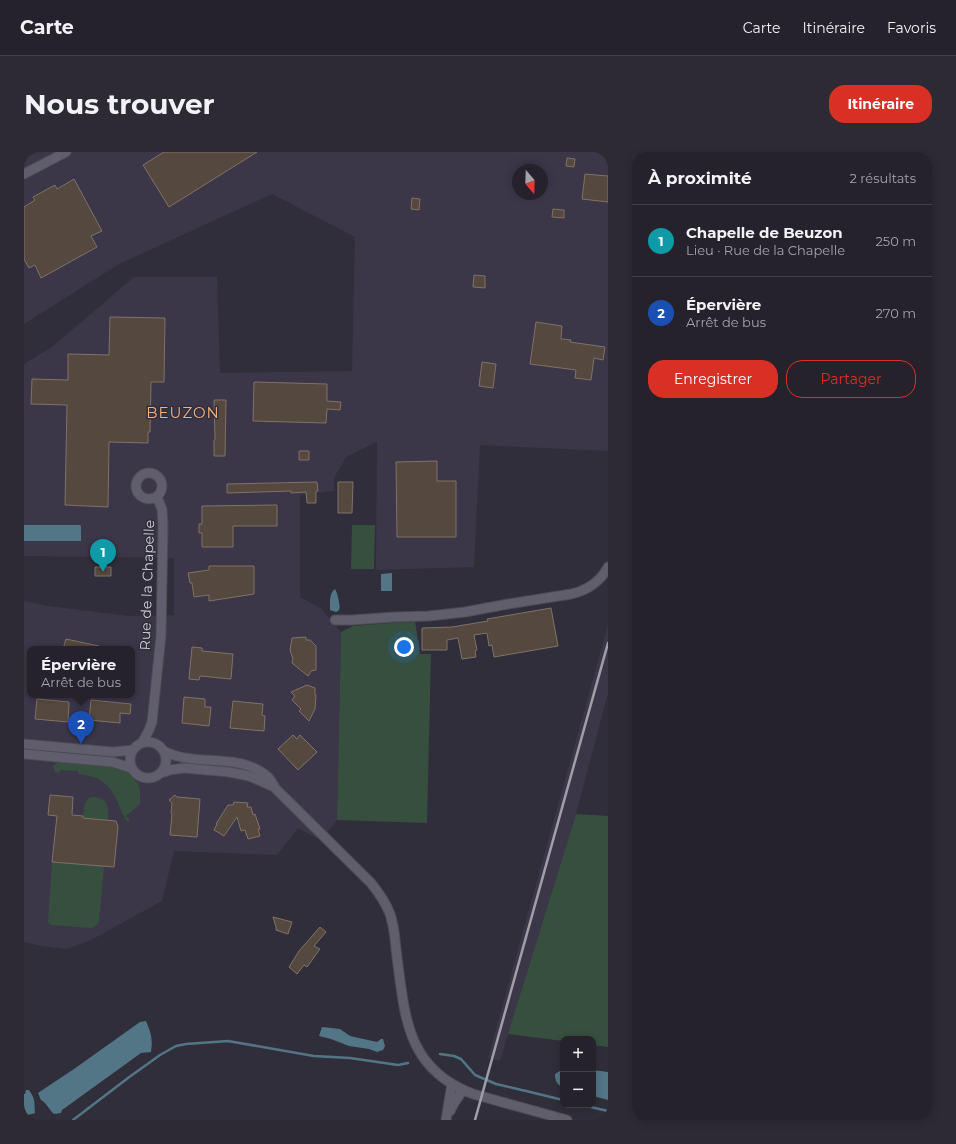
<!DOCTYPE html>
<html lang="fr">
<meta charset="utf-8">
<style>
body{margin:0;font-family:Montserrat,sans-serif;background:#2d2a34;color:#f1f3f6}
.controls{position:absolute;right:12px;bottom:12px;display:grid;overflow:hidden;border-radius:8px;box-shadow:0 2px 10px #0003}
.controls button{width:36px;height:36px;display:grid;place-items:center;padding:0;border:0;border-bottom:1px solid #423f48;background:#25222c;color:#f1f3f6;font:20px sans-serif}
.compass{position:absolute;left:488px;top:12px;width:36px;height:36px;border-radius:50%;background:#25222c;box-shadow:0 2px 10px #0003;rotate:161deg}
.you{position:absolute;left:380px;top:495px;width:14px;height:14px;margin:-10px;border:3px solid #fff;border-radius:50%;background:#1a73e8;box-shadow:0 0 0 6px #1a73e833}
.badge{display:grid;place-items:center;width:26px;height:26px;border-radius:50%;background:#d93025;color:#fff;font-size:13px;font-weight:700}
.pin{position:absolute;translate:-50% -33px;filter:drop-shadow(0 1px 2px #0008)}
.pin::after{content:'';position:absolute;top:21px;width:14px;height:12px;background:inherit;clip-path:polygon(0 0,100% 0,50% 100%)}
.popup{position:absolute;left:3px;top:494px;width:108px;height:52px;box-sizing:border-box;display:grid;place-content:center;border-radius:8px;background:#25222c;filter:drop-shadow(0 1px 3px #0005);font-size:13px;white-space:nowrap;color:#a3a4a9}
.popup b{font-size:15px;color:#f1f3f6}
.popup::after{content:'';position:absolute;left:50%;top:100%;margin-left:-8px;border:8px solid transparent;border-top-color:#25222c}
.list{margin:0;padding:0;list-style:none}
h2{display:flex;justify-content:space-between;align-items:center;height:52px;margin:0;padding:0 16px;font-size:17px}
h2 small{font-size:13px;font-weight:400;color:#a3a4a9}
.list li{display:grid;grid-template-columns:26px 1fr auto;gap:12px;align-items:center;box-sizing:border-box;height:72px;padding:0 16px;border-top:1px solid #423f48}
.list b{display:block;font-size:15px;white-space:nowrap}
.list p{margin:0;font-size:13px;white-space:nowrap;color:#a3a4a9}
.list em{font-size:13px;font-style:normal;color:#a3a4a9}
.actions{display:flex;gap:8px;padding:12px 16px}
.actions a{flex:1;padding:9px 0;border:1px solid #d93025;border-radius:16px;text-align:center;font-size:14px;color:#d93025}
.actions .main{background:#d93025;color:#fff}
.map{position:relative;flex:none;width:584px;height:968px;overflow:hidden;border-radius:16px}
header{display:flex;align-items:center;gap:24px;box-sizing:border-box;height:56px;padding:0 20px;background:#25222c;border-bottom:1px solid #423f48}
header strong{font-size:19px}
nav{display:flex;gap:22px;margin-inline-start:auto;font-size:14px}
.intro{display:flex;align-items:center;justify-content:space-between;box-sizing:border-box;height:96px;padding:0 24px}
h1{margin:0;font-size:28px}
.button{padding:10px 18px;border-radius:16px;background:#d93025;color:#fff;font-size:14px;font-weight:700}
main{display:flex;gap:24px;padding:0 24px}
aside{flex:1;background:#25222c;border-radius:16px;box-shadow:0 2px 10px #0003}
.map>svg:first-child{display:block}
.built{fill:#3b3749;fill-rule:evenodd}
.green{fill:#364f3e}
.water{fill:#527685}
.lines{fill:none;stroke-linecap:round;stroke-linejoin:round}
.stream{stroke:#527685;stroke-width:2.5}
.building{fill:#55493f;stroke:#7f7268}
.minor-casing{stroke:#4d4a55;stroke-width:11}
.minor{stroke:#605e6c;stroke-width:9}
.rail{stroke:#a09ea8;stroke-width:2.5}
.labels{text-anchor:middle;stroke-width:3;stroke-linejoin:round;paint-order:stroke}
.street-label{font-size:14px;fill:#d1d0d8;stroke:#312e3b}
.neighbourhood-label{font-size:15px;letter-spacing:1px;fill:#f3b081;stroke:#312e3b}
</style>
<header>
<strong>Carte</strong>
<nav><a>Carte</a><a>Itinéraire</a><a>Favoris</a></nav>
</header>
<div class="intro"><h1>Nous trouver</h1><a class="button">Itinéraire</a></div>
<main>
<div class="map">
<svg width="584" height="968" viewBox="0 0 584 968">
<rect width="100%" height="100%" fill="#312e3b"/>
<!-- built -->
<path class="built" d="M 0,0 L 584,0 L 584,299 L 456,293 L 450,415 L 352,418 L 353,290 L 322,305 L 310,326 L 310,339 L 276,343 L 276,445 L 298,457 L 317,480 L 313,668 L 304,679 L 292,686 L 274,676 L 253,703 L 150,699 L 138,749 L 67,788 L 43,797 L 17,794 L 0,790 L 0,449 L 24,454 L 105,464 L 150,463 L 150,406 L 0,404 L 0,212 L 28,195 L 110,125 L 193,125 L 196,221 L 328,219 L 331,85 L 248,42 L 95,112 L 0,172 ZM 494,18 L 518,18 L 518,42 L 494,42 ZM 6,497 L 108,497 L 108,543 L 6,543 Z
M 584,473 L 584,541 L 552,662 L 476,909 L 464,906 Z"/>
<!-- green -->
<path class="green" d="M 328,373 L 351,373 L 350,417 L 327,417 Z
M 391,469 L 396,502 L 407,502 L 403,671 L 313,668 L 317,480 L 329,474 Z
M 35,609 L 83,613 L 102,618 L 114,631 L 116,638 L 116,652 L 102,664 L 106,668 L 104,670 L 101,667 C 89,640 87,626 54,622 L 54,619 L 36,618 L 36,620 L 31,620 L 29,614 Z
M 69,645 C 85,646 85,656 84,669 L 59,666 L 60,653 L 65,646 Z
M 552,662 L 584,664 L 584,895 L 569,893 L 569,887 L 539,887 L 539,889 L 484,882 Z
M 28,710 L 80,714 L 75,770 L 73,773 L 67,776 L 27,773 L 24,770 Z"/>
<!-- water -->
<path class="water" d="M 0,373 L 56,373 L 57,374 L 57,389 L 0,389 Z
M 368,421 L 368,439 L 357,439 L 357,422 Z
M 311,437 C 313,440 317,454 315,458 C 315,459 313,459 312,460 L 306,458 C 306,451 305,441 311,437 Z
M 122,869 C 127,881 129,887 127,900 L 117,901 L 38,958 L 37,961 L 30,962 C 25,958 23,951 17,948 L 14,941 L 50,917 L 116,870 Z
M 298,875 L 316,877 L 326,884 L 353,890 L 357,887 L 359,887 L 361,894 L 359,898 L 353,900 L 345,897 L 325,894 L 307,887 L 295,884 Z
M 539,917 L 539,936 C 533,932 531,929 531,922 Z
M 569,918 L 584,920 L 584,948 L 569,944 Z
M 2,938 L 5,938 C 12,948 10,950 11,961 L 0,964 L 0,942 L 1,942 Z"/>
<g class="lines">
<!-- stream -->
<path class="stream" d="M 416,902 L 430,904 L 437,907 L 451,923 L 472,932 L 502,939 L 539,948
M 558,953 L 584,959
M 49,968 L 104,926 L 136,903 L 152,894 L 162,892 L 204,889 L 290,904 L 326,906 L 374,913 L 384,911"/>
</g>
<!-- building -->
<path class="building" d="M 140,0 L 233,0 L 145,55 L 119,13 Z
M 543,6 L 551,7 L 550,15 L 542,14 Z
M 561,22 L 584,24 L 584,50 L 558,47 Z
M 50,27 L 78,79 L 67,84 L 73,95 L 17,126 L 11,113 L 5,116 L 0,107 L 0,55 L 11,48 L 9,45 L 31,33 L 33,37 Z
M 388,46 L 396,47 L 395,58 L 387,57 Z
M 529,57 L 540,58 L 540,66 L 528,65 Z
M 450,123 L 461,124 L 461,136 L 449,135 Z
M 86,165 L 141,166 L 140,230 L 127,230 L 126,280 L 124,280 L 124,291 L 85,290 L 84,355 L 41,353 L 43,253 L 7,252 L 8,227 L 44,228 L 44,202 L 85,203 Z
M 512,170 L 538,174 L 537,187 L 547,188 L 546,190 L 581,195 L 579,208 L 570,206 L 567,228 L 551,226 L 552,218 L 506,212 Z
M 458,210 L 472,212 L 469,236 L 455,234 Z
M 230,230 L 303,232 L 303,249 L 317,250 L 316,258 L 303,257 L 302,271 L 229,269 Z
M 190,248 L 202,248 L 201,304 L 190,304 L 190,288 L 191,288 Z
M 275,299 L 285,299 L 285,308 L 275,308 Z
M 413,309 L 413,329 L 432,329 L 432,385 L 373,385 L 372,310 Z
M 293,330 L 294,339 L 292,339 L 292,351 L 283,351 L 282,340 L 267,341 L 267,339 L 203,341 L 203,332 Z
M 314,330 L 329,330 L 328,361 L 314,361 Z
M 253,353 L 253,374 L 209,374 L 209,395 L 178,395 L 178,381 L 175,381 L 175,372 L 178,372 L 178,354 Z
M 185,414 L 230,414 L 230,442 L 185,449 L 185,443 L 170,445 L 168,431 L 166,431 L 164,421 L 185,418 Z
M 71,415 L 87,415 L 87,424 L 71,424 Z
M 527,456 L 534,494 L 470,505 L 468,493 L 465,494 L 463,481 L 450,483 L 453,498 L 451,499 L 452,505 L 438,507 L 434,486 L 423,488 L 423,498 L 398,498 L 398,476 L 428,475 L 464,469 L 463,467 Z
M 282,485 L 282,488 L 286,488 L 292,494 L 292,518 L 287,519 L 284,524 L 268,511 L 269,507 L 266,498 L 268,486 Z
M 42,487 L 75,494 L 74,497 L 39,497 Z
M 168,495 L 178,496 L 178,499 L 209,502 L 207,527 L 176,524 L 175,528 L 165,527 Z
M 283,533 L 291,536 L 291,543 L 292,543 L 291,557 L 285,569 L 275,559 L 277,557 L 268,548 L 271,544 L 267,540 Z
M 160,545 L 181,547 L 181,555 L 187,555 L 185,574 L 158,571 Z
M 13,547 L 45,550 L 44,570 L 11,567 Z
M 67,548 L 107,552 L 106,562 L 96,561 L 96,571 L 65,568 Z
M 209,549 L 239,552 L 238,563 L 241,564 L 240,579 L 206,576 Z
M 269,583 L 273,587 L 276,583 L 293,600 L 274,618 L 254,597 Z
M 26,643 L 49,645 L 48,663 L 59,664 L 59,666 L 92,669 L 94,675 L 90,715 L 28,710 L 33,664 L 24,663 Z
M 151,643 L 153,645 L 176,647 L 173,685 L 146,683 L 148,662 L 147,661 L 148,651 L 145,648 Z
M 210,650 L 224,651 L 223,655 L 227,655 L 229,663 L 231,662 L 236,677 L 234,677 L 236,684 L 224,687 L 221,678 L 217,679 L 213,665 L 200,684 L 190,678 L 193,672 L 192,672 L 204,653 L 209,653 Z
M 249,765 L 268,770 L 264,782 L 252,778 L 252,775 Z
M 296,775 L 302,780 L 290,794 L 296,797 L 283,815 L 280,813 L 273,822 L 265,815 L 275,799 Z"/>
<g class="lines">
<defs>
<path id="minor" d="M 0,22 L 42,0
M112 334a13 13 0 1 1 26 0a13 13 0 1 1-26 0Z
M 311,468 L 328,468 L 371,465 L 405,464 L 441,460 L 484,452 L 547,442 C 564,438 576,430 584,415
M106 608a18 18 0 1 1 36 0a18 18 0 1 1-36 0Z
M 118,591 L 125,578 L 128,570 L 137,484 L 139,373 L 138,357 L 133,345
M 0,592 L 89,600 L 109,598
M 140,599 C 172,616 215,599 244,625 C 247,628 249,632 251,636 L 347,731 C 355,741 362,751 366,762 C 371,776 371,791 373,805 C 381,866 383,917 449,942 L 543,968
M 0,602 L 88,610 L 107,616
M 137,621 L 146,618 L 160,616 L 205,620 L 225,624 L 250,635
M 426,959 L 430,951 L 439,938
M 422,968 L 428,932"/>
</defs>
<!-- minor casing -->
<use href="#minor" class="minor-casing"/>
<!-- minor -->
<use href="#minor" class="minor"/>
<!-- rail -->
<path class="rail" d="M 451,968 L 584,491"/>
</g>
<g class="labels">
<!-- street labels -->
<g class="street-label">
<text transform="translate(123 433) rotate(-88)" y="5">Rue de la Chapelle</text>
</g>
<!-- neighbourhood labels -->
<g class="neighbourhood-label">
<text x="159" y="266">BEUZON</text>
</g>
</g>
</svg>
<div class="controls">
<button>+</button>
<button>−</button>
</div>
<svg class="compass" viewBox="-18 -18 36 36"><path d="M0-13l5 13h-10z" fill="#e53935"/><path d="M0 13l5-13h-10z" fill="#a3a4a9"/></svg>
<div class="you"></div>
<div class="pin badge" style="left:79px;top:420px;background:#0f9aa8">1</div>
<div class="pin badge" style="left:57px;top:592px;background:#1a4fb4">2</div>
<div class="popup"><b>Épervière</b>Arrêt de bus</div>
</div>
<aside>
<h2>À proximité<small>2 résultats</small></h2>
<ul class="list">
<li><span class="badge" style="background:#0f9aa8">1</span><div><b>Chapelle de Beuzon</b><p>Lieu · Rue de la Chapelle</p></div><em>250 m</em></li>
<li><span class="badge" style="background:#1a4fb4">2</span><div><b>Épervière</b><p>Arrêt de bus</p></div><em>270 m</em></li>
</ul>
<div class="actions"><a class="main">Enregistrer</a><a>Partager</a></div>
</aside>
</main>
